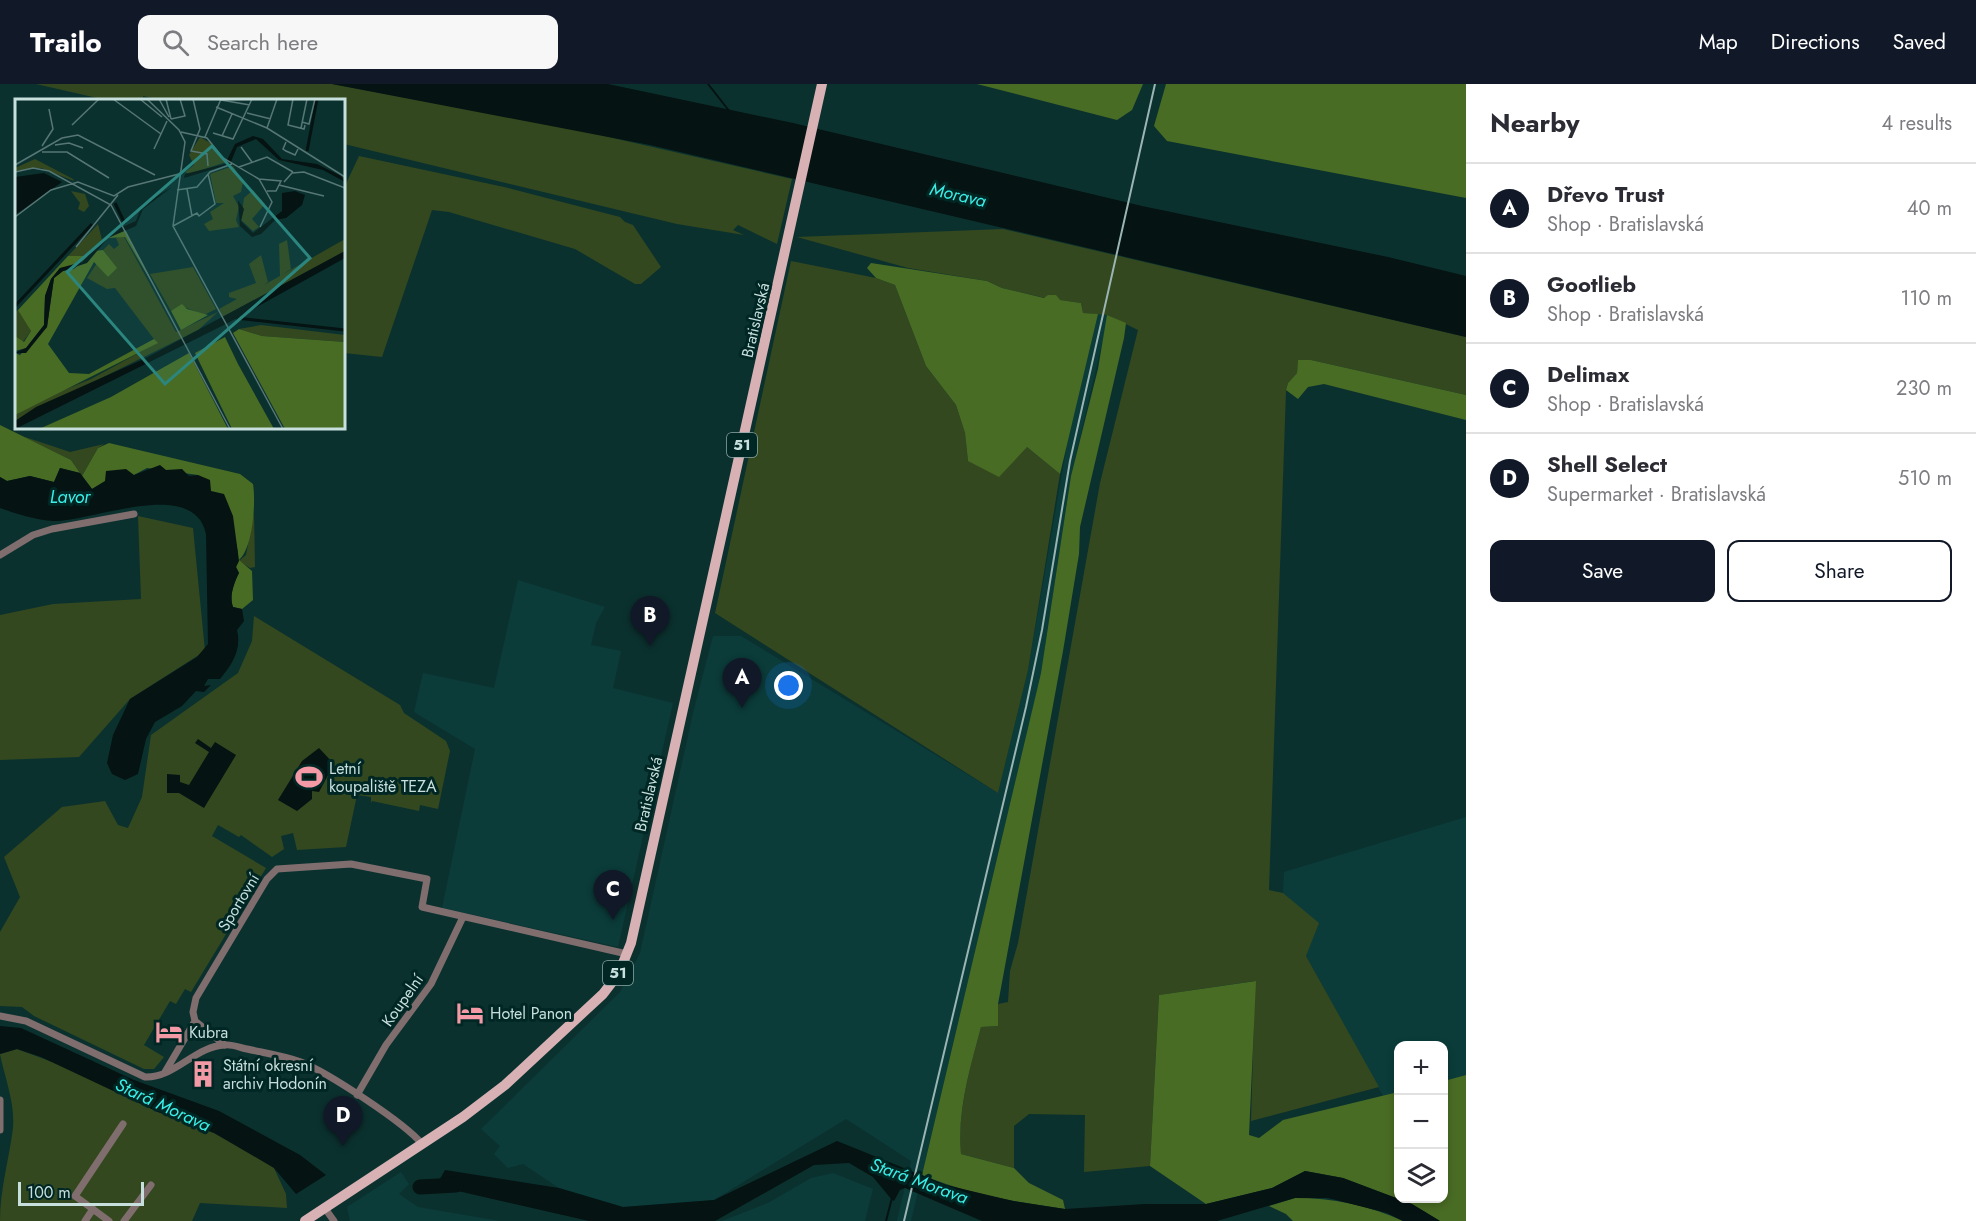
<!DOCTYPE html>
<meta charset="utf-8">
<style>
body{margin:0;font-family:Jost,sans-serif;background:#f7f7f7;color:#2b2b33}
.controls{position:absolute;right:18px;bottom:18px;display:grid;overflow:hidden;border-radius:12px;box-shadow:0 3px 9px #0003}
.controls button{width:54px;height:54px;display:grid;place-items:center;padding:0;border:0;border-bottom:2px solid #e1e1e2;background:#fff;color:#2b2b33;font:30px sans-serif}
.scale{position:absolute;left:18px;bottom:15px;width:126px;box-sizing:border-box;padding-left:6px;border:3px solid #c7dfdd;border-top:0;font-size:16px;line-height:21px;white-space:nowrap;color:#c7dfdd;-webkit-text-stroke:4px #012725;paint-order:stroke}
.you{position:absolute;left:789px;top:602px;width:21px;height:21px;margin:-15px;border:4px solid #fff;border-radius:50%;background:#1a73e8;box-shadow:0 0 0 9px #1a73e833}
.badge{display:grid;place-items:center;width:39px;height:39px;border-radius:50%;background:#111827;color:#fff;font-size:20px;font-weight:700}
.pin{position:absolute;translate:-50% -50px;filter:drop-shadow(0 2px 3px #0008)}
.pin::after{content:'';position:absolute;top:32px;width:21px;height:18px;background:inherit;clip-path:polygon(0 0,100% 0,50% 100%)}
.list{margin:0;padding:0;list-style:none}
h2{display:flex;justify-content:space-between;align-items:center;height:78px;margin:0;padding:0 24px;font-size:26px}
h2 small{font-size:20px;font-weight:400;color:#7c7c81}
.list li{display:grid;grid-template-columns:39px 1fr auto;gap:18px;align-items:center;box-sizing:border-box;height:90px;padding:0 24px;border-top:2px solid #e1e1e2}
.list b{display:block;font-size:22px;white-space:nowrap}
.list p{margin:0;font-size:20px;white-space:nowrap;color:#7c7c81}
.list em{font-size:20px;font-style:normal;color:#7c7c81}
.actions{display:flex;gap:12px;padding:18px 24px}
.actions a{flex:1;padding:14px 0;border:2px solid #111827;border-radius:12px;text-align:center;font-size:21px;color:#111827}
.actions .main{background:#111827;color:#fff}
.icon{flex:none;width:33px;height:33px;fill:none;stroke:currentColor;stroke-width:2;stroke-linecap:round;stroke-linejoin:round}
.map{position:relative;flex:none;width:1466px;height:1137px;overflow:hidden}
header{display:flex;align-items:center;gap:36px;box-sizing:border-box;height:84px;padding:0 30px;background:#111827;color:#fff}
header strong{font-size:28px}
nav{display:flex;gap:33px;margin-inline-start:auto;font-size:21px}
.search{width:420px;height:54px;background:#f7f7f7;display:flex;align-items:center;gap:15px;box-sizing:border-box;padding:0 21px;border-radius:12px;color:#7c7c81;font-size:22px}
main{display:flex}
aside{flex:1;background:#fff}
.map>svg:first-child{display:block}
.built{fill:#0b3c3a}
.green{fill:#33481f}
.forest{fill:#496c24}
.water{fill:#051312}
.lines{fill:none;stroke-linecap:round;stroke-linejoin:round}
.stream{stroke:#051312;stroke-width:2}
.river{stroke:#051312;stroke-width:15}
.street{stroke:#806e6f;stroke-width:7}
.primary{stroke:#d7b1b4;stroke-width:10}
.rail{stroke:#9ab5b3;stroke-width:2}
.labels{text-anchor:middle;stroke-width:6;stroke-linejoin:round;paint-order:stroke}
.shield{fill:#012725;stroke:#8ca8a6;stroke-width:1.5}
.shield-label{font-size:15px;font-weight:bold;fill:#c7dfdd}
.street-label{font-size:16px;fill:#c7dfdd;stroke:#012725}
.poi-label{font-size:16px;fill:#c7dfdd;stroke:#012725;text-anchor:start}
.water-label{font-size:18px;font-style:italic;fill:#3beee7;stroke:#012725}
.inset-river{fill:none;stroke:#051312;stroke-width:3}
.inset-road{fill:none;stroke:#567775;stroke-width:1.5}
.view{fill:#2b867f;fill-opacity:0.15;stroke:#2b867f;stroke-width:3}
.inset-edge{fill:none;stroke:#c7dfdd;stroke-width:3}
</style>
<header>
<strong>Trailo</strong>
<div class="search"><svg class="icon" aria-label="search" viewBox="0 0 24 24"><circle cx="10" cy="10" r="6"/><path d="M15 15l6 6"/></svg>Search here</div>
<nav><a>Map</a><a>Directions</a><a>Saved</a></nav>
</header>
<main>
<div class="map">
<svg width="1466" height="1137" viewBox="0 0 1466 1137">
<rect width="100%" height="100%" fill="#0b312f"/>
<!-- built -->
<path class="built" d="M 1129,144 L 1071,392 L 1041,589 L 911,1137 L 897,1137 L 911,1077 L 846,1035 L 714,1116 L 623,1123 L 559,1104 L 523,1080 L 508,1084 L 494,1070 L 500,1062 L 481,1045 L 620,908 L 640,869 L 693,629 L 713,552 L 741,552 L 998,709 L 1028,586 L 1068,355 L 1098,230 Z
M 518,496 L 605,523 L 596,539 L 591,561 L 621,567 L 613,604 L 673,619 L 618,863 L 442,824 L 475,665 L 414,628 L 423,589 L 494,604 Z
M 1466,733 L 1466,991 L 1444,997 L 1444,962 L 1398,962 L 1398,1008 L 1383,1012 L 1306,872 L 1283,809 L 1284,788 Z
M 401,1088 L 409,1100 L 399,1110 L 418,1123 L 500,1137 L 350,1137 L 347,1123 Z
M 833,1089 L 873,1105 L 865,1137 L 722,1137 L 768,1119 L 811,1094 Z"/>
<!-- green -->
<path class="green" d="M 36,0 L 332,0 L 578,46 L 792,95 L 777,160 L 738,141 L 733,146 L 744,151 L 677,140 L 344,60 L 344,16 L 161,16 L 143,12 L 143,16 L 106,16 Z
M 359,72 L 504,103 L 620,133 L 625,138 L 633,141 L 661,183 L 641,200 L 635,200 L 575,165 L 449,128 L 432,126 L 382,273 L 344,269 L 344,104 Z
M 1003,145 L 1466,253 L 1466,311 L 1311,276 L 1298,277 L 1297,289 L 1288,299 L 1286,306 L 1269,806 L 1283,809 L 1319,839 L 1306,872 L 1379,1003 L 1251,1037 L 1255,897 L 1159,911 L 1150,1082 L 1084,1088 L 1085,1031 L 1029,1030 L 1014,1042 L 1014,1084 L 961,1070 C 957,1026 970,985 981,943 L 998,942 L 998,920 L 1008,918 L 1010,887 L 1018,859 L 1100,399 L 1138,246 L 1107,231 L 1083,229 L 1081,219 L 1045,214 L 1002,204 L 987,197 L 908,184 L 797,153 Z
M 791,177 L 876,194 L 895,201 L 926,282 L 956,321 L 965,349 L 968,377 L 1027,363 L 1060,390 L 1028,586 L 998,709 L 715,529 Z
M 22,352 L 70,368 L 104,360 L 98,364 L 82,392 L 71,376 Z
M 254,428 L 255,483 L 250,484 L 239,477 L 246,471 Z
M 138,432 L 193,444 L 205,567 L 130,615 L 79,673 L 0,676 L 0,531 L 53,520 L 141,515 Z
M 254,532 L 400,621 L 404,629 L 446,657 L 450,667 L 438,725 L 420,721 L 419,727 L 372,717 L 371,719 L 371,713 L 357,711 L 346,763 L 297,766 L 293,749 L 281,752 L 284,765 L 272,773 L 241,751 L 239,753 L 218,741 L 212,752 L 266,784 L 191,908 L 185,905 L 176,920 L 170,917 L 144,961 L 164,973 L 154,985 L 144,985 L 34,932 L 22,923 L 0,922 L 0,848 L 20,813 L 4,773 L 62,723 L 105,717 L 118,741 L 128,744 L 142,713 L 151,651 L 238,589 L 252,557 Z
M 17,965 L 63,982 L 158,1028 L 214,1049 L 252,1069 L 274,1084 L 286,1110 L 287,1124 L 200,1119 L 192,1137 L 0,1137 C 0,1105 9,1076 13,1044 C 15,1018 5,995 0,970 Z"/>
<!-- forest -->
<path class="forest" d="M 977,0 L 1143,0 L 1132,26 L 1117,36 Z
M 1166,0 L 1466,0 L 1466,114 L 1167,57 L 1154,42 Z
M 871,179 L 987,197 L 1002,204 L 1044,214 L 1048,211 L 1056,211 L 1060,216 L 1081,219 L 1083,229 L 1098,230 L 1060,390 L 1027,363 L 999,393 L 968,377 L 965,349 L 956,321 L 926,282 L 895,201 L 876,194 L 867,184 Z
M 1107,231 L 1126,239 L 1124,254 L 1080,443 L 1079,470 L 1063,567 L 998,920 L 998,942 L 981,943 C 970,985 957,1026 961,1070 L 1014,1084 L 1029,1099 L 1063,1116 L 1065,1125 C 1016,1118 967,1110 922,1091 L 1041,589 L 1071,392 L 1098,285 Z
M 1298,276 L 1311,276 L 1466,311 L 1466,336 L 1324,300 L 1308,303 L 1298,315 L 1286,306 L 1288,299 L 1297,289 Z
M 0,341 L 71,376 L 80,389 L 60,384 L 54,398 L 30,392 L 7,397 L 0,393 Z
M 109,359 L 240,390 L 253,400 C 256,418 253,464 239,476 L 252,487 L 253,516 L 242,525 L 233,523 C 229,512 234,499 239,489 L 236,483 C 247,462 213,408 198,391 L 147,384 L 134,391 L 106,397 L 92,405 L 82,392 L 98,364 Z
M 1256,897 L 1249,1051 L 1259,1054 L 1283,1036 L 1398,1008 L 1398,1114 L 1444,1114 L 1444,997 L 1466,991 L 1466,1137 L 1440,1137 L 1412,1120 L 1343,1094 L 1305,1087 L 1272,1104 L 1206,1120 L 1150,1082 L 1159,911 Z
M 1295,1114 C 1332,1114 1369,1121 1403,1137 L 1293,1137 L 1286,1130 L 1269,1122 Z"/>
<!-- water -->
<path class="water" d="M 332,0 L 608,0 L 793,39 L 1142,122 L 1388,173 L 1466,192 L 1466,253 L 650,61 Z
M 160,381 L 166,386 L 182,385 L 189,392 L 198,391 L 210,396 L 211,407 L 224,410 L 233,432 L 239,477 L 236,483 L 239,489 C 234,499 229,512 233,523 L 242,525 L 244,537 L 237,546 C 242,565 232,581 220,595 L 208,595 L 204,602 L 211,601 L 204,608 L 196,607 L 182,622 L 155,638 L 146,655 L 138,690 L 125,696 L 112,690 L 107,679 L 113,651 L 130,615 L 197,573 L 208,560 L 206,450 C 194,393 94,437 54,437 C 36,436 17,430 0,424 L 0,393 L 7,397 L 30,392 L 54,398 L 60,384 L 80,389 L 92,405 L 105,397 L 106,387 L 126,385 L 134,391 Z
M 198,655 L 211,664 L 215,658 L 236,671 L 204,724 L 179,709 L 167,709 L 167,690 L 180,691 L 180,698 L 189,701 L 209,668 L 195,659 Z
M 319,664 L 334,680 L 319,708 L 312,707 L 312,715 L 297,727 L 278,716 L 302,677 Z
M 0,942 L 21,944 L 134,996 L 219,1027 L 300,1071 L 326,1091 L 296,1110 L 274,1084 L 214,1049 L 158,1028 L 41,973 L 17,965 L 0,970 Z
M 837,1057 L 946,1101 L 1013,1117 L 1065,1125 L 1145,1120 L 1206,1120 L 1272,1104 L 1305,1087 L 1343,1094 L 1412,1120 L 1440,1137 L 1403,1137 L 1387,1129 L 1328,1114 L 1295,1114 L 1217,1137 L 982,1137 L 905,1104 L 900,1106 L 894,1117 L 892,1116 L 873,1093 L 849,1079 L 814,1081 L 715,1137 L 589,1137 L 436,1102 L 445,1086 L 559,1104 L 623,1123 L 714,1116 Z"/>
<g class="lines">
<!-- stream -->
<path class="stream" d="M 708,0 L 730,28
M 886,1137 L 892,1114"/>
<!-- river -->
<path class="river" d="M 420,1103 L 456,1101"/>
<!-- street -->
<path class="street" d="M 0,471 L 33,451 L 52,445 L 134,430
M 0,932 L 26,937 L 145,993 C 175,994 195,962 225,961 C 232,960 241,964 247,965 C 265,969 284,972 301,978 C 327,988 405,1039 422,1060
M 195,937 L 193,928 L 196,914 L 267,795 L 277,785 L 351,780 L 427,795 L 422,823 L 627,870
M 195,937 L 225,961
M 165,988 L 195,937
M 357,1011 L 386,961 L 431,900 L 463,833
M 0,1016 L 0,1046
M 324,1123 L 334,1137
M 85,1137 L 93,1125
M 109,1137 L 75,1112 L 123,1040
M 124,1137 L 151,1101"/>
<!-- primary -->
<path class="primary" d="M 305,1137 L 463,1033 L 505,1001 L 603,910 L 619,889 L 631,859 L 822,0"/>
<!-- rail -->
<path class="rail" d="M 904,1137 L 1026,623 L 1042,546 L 1070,377 L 1155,0"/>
</g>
<!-- icons -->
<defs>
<symbol id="stadium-bare" viewBox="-9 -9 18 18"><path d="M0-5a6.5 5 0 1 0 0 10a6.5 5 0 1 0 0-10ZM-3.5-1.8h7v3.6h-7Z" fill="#f49aa6" stroke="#012725" stroke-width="2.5" paint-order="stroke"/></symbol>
<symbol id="hotel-bare" viewBox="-9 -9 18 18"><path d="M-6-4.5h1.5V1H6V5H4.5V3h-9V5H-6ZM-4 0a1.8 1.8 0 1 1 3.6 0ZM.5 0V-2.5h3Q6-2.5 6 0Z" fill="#f49aa6" stroke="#012725" stroke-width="2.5" paint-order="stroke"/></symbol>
<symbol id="building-bare" viewBox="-9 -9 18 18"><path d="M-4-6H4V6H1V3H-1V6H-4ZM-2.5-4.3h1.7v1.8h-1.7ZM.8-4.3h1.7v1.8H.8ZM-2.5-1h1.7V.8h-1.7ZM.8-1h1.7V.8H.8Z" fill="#f49aa6" stroke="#012725" stroke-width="2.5" paint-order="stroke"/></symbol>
</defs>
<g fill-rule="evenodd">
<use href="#stadium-bare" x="290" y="674" width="38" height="38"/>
<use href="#hotel-bare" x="451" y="910" width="38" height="38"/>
<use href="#hotel-bare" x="150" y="929" width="38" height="38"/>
<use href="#building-bare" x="184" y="971" width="38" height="38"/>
</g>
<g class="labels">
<!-- shield labels -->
<g class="shield">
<rect x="727" y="349" width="30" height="24" rx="4.5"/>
<rect x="603" y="877" width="30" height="24" rx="4.5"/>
</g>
<g class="shield-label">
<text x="742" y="366">51</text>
<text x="618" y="894">51</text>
</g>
<!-- street labels -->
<g class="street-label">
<text transform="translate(755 236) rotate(-77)" y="6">Bratislavská</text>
<text transform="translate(648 710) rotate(-77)" y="6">Bratislavská</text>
<text transform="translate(238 818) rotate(-59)" y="6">Sportovní</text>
<text transform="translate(402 916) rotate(-55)" y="6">Koupelní</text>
</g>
<!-- poi labels -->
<g class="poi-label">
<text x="329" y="690">Letní<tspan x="329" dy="18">koupaliště TEZA</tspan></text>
<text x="490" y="935">Hotel Panon</text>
<text x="189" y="954">Kubra</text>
<text x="223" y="987">Státní okresní<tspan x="223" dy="18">archiv Hodonín</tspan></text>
</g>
<!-- water labels -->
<g class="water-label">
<text transform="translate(958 111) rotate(13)" y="6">Morava</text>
<text x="70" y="419">Lavor</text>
<text transform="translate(163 1021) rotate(25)" y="6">Stará Morava</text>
<text transform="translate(919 1097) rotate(20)" y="6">Stará Morava</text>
</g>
</g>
<!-- overview -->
<g transform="translate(15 15)">
<rect width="330" height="330" fill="#0b312f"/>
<path d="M 185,38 L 197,45 L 211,63 L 174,75 L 170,73 L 179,66 L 174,56 ZM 20,60 L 58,80 L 59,82 L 26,69 L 0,72 L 0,69 ZM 218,67 L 228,83 L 226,93 L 218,97 L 224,108 L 221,121 L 224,128 L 194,132 L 189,125 L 198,120 L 195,113 L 209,104 L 201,104 L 195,75 ZM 238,91 L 250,105 L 237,120 L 244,128 L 238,132 L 226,121 L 229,99 ZM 56,92 L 70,95 L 74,107 L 69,113 L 63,110 L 65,104 ZM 83,125 L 87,141 L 70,158 L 53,157 ZM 108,136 L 161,233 L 203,213 L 183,231 L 0,322 L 0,316 L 22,302 L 76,280 L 142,244 L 100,189 L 92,190 L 72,179 L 82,164 L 93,178 L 101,169 L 88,151 L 94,145 L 99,150 L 104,146 L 101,139 ZM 330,140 L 330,152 L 208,218 L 204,210 L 222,200 L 214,198 L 214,194 L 241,184 L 234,165 L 246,156 L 253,183 L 249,186 ZM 272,141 L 276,170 L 265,177 L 264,145 ZM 178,168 L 201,210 L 189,216 L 169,208 L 156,212 L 135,175 ZM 5,210 L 16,232 L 7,244 L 0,237 L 0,213 ZM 246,226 L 330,236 L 330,243 L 247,237 L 224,230 Z" fill="#33481f"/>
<path d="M 110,130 L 141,190 L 165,232 L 110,138 L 93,139 ZM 88,151 L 102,169 L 93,178 L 79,163 L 33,245 L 54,274 L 74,275 L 139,240 L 143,244 L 0,316 L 0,254 L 5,256 L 32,228 L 39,179 L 48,172 L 59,170 L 79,152 ZM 53,157 L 73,157 L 60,167 L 45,169 L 36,180 L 30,197 L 29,226 L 11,249 L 0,252 L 0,237 L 9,243 L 16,232 L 3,211 ZM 167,205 L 172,210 L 193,216 L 166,231 L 156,212 ZM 224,230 L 247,237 L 330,243 L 330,330 L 270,330 L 218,234 ZM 210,238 L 223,265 L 259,330 L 217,330 L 180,254 ZM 174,254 L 213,330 L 24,330 L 96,298 Z" fill="#496c24"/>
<path d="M 238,37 L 248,40 L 267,60 L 302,65 L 326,77 L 330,83 L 308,71 L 264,61 L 241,40 L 222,48 L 215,65 L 169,79 L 170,75 L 210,65 L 220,45 ZM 29,74 L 47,83 L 0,116 L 0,78 ZM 157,88 L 128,110 L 121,127 L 93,139 L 72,164 L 48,172 L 39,179 L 32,228 L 11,254 L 0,254 L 11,249 L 29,226 L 30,197 L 36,180 L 45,169 L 67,163 L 96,133 L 121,122 L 127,106 ZM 280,92 L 290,96 L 287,106 L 271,119 L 260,121 L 246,135 L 237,138 L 225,127 L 223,101 L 229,110 L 226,122 L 238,134 L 267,112 L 267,94 ZM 330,152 L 330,159 L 213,224 L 0,330 L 0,322 L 21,308 L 129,260 Z" fill="#051312"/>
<path class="inset-river" d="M 292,52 L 302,0M 100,104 L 110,125M 0,207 L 77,125M 221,219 L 330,231"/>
<path class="inset-road" d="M 98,0 L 146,35M 125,0 L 147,18M 132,0 L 164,31 L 170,43 L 158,127 L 268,330M 144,0 L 154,18M 151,0 L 156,20M 178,0 L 185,30 L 176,52 L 192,55 L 193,67M 278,0 L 273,26 L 289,30 L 290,26M 206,1 L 235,6M 201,8 L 252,29 L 330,78M 232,14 L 256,20M 156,20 L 170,17 L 165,0M 287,23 L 294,25 L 300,0M 57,26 L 84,0M 252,29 L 262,0M 286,29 L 292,0M 166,33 L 192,39 L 208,59 L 244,80 L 257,103 L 245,128M 198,34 L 218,40 L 237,0M 207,37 L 217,15M 190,38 L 206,0M 271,43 L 268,50 L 271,52 L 280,56 L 283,50M 40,46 L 54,44 L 68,49M 27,47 L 38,30 L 34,10M 226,48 L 237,63M 139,50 L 152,22M 27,53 L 52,53 L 94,79M 0,66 L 47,39 L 63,36 L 140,76M 224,68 L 252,58 L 278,73M 0,73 L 18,69 L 34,72 L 96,106 L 215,330M 244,80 L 266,82 L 261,92 L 252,92M 269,83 L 277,74 L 289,73 L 330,89M 264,86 L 309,97M 172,90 L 177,117M 162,91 L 182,88 L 195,73 L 217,65M 0,118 L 36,91 L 63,83 L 99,97 L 113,88 L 164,75M 158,127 L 182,114 L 184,117 L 200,105 L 193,75M 61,148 L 103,96"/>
<path class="view" d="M 197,47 L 295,159 L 150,285 L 52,173 Z"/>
<rect width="330" height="330" class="inset-edge"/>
</g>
</svg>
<div class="controls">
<button>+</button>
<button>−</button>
<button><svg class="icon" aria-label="layers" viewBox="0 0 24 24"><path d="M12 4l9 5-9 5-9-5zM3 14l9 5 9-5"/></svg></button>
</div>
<div class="scale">100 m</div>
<div class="you"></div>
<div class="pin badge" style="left:742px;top:624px">A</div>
<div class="pin badge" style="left:650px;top:562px">B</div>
<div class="pin badge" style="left:613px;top:836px">C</div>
<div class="pin badge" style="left:343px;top:1062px">D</div>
</div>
<aside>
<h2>Nearby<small>4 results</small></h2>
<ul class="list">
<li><span class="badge">A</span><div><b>Dřevo Trust</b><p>Shop · Bratislavská</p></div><em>40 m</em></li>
<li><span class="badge">B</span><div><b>Gootlieb</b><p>Shop · Bratislavská</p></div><em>110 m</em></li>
<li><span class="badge">C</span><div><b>Delimax</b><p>Shop · Bratislavská</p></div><em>230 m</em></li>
<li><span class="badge">D</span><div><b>Shell Select</b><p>Supermarket · Bratislavská</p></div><em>510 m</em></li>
</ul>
<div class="actions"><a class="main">Save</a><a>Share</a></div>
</aside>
</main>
